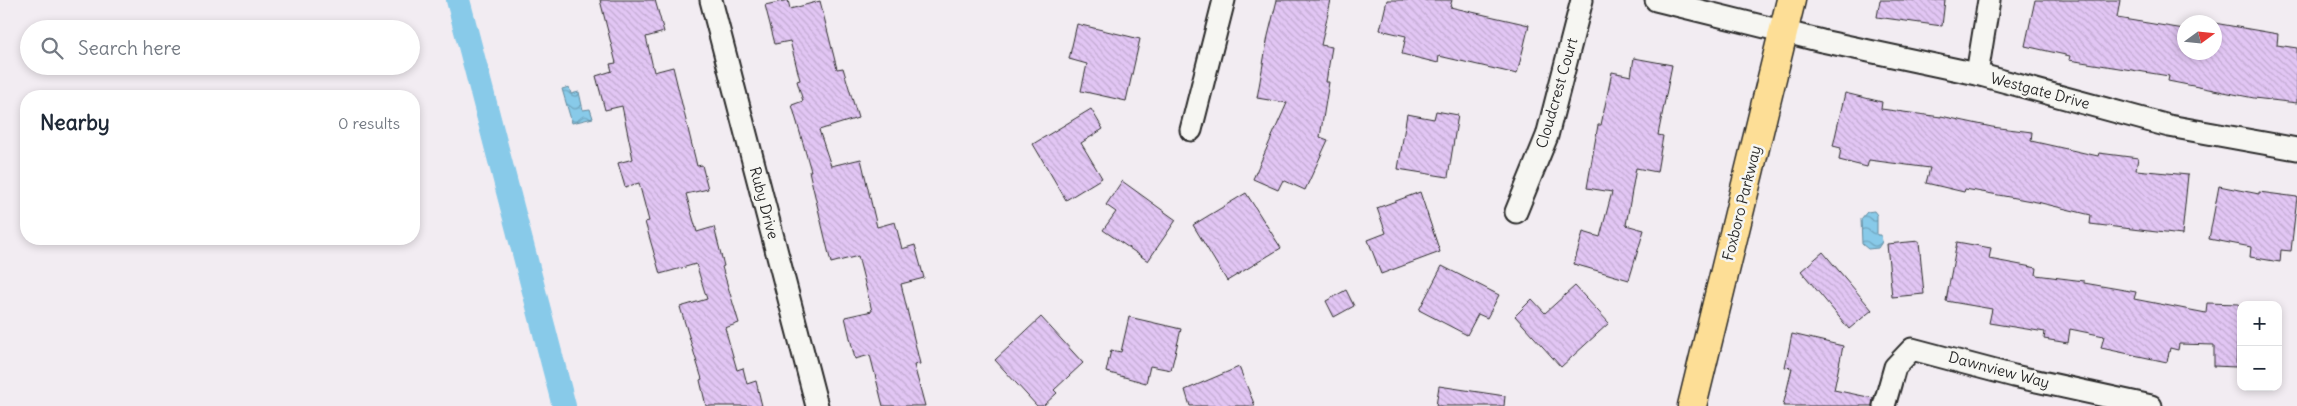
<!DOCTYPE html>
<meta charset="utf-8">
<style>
body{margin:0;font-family:Delius,sans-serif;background:#f6f6f7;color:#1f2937}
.controls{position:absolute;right:15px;bottom:15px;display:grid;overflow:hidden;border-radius:10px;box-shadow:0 2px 8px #0003}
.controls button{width:45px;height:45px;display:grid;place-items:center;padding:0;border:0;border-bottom:1px solid #e0e1e3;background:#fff;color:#1f2937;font:25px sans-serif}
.compass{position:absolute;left:2177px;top:15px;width:45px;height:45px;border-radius:50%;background:#fff;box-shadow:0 2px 8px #0003;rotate:75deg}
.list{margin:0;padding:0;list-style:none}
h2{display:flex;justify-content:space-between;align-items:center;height:65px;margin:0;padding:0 20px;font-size:21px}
h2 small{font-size:16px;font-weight:400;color:#747a83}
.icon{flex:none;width:28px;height:28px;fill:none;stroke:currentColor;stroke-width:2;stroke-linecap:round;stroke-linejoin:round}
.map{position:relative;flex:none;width:2297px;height:406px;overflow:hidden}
.search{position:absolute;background:#fff;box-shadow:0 2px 8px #0003;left:20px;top:20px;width:400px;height:55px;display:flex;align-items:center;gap:12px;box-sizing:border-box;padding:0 18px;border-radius:28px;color:#747a83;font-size:19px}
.panel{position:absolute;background:#fff;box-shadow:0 2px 8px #0003;left:20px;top:90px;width:400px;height:155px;border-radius:20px}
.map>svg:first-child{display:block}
.water{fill:url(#water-waves);stroke:#638a9d}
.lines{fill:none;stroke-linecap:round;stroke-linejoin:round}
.canal{stroke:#88cae9;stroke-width:24}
.building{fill:url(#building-back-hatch);stroke:#2b2b2b}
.minor-casing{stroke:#2b2b2b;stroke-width:25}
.major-casing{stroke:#2b2b2b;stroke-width:31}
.minor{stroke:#f6f6f2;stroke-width:21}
.major{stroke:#fdde96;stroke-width:28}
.labels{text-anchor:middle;stroke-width:5;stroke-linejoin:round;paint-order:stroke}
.street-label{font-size:15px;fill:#2b2b2b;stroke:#f6f6f2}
</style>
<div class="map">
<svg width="2297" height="406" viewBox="0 0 2297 406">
<defs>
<pattern id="water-waves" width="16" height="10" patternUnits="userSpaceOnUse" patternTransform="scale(1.25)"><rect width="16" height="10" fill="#88cae9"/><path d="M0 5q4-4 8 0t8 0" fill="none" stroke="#6fa4bd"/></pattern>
<pattern id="building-back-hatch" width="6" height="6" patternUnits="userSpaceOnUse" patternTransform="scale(1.25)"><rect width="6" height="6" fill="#e2c6f4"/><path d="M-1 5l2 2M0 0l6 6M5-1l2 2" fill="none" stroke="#c2aad1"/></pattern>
</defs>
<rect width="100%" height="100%" fill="#f2ecf2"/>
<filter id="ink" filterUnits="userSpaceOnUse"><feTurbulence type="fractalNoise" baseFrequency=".02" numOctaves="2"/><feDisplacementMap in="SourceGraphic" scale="10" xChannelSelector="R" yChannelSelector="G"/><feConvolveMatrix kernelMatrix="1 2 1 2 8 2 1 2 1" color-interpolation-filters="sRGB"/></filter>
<g filter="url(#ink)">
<!-- water -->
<path class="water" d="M 569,87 L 571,94 L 579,92 L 583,110 L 590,109 L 593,118 L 572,123 L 562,89 Z
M 1874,211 L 1877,215 L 1877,235 L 1881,235 L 1882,242 L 1878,248 L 1868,249 L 1862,244 L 1861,219 L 1867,212 Z"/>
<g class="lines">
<!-- canal -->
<path class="canal" d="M 458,0 L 564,406"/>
</g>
<!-- building -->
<path class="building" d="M 600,0 L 655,0 L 664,32 L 646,37 L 654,72 L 673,67 L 697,166 L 702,165 L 708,189 L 686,194 L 697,232 L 714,227 L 724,266 L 722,267 L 739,323 L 725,328 L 737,370 L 743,368 L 747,384 L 756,381 L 762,406 L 706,406 L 700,380 L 702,379 L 680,307 L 707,299 L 696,264 L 660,274 L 645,222 L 649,221 L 639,183 L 625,187 L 618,163 L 633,159 L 622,106 L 605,110 L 596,76 L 612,71 L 610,64 L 616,63 Z
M 788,0 L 790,9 L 820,1 L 837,69 L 843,68 L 858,118 L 819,130 L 831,166 L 861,159 L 877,227 L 895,222 L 902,249 L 915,245 L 924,278 L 901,284 L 920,364 L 914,365 L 925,406 L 883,406 L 870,355 L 855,359 L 845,317 L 872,311 L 858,256 L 831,263 L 809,171 L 811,171 L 792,105 L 803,101 L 797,81 L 800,80 L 790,41 L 775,44 L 765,5 Z
M 1277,0 L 1331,0 L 1321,45 L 1332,47 L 1326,82 L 1329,82 L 1320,137 L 1328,140 L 1305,190 L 1283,180 L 1278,190 L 1253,179 L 1287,103 L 1257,98 L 1268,36 Z
M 1387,0 L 1452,0 L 1450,7 L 1529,25 L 1517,74 L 1439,56 L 1438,63 L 1402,54 L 1406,36 L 1380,30 Z
M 1880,0 L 1945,0 L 1942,26 L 1877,17 Z
M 2035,0 L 2120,0 L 2117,18 L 2184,29 L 2184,52 L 2214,52 L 2214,23 L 2278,34 L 2277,45 L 2297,48 L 2297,103 L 2254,98 L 2168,81 L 2169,76 L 2069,60 L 2070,56 L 2025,46 Z
M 1077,24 L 1140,39 L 1126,101 L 1081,91 L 1087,64 L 1069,59 Z
M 1634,58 L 1672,65 L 1658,135 L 1663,136 L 1657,172 L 1636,168 L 1626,225 L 1644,230 L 1629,280 L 1574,264 L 1583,232 L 1600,237 L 1612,192 L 1587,188 L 1598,125 L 1601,125 L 1612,72 L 1631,76 Z
M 1845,93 L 1882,102 L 1881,109 L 1941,117 L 1941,116 L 1992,127 L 2032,132 L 2031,141 L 2098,156 L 2099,153 L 2138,158 L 2136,170 L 2188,175 L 2182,235 L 2090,224 L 2091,215 L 2037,202 L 1965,189 L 1964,192 L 1926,183 L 1930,168 L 1869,160 L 1867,167 L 1839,160 L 1841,148 L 1833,146 Z
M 1091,109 L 1103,129 L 1081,143 L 1102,178 L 1066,200 L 1033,144 Z
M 1436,111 L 1458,115 L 1448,177 L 1398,169 L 1407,114 L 1434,119 Z
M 1122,181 L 1176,220 L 1148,261 L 1103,230 L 1116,212 L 1106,205 Z
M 2219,186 L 2259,194 L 2259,192 L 2297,197 L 2291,251 L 2281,250 L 2280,262 L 2250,257 L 2251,247 L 2209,239 Z
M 1420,192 L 1440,252 L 1381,274 L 1368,240 L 1386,233 L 1377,208 Z
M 1246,193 L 1281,248 L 1227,281 L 1193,225 Z
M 1919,241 L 1924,294 L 1892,297 L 1887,244 Z
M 1957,242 L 1991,248 L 1989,259 L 2037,268 L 2036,275 L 2084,281 L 2084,283 L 2136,292 L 2134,299 L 2206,313 L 2207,303 L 2239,304 L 2236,367 L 2214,366 L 2214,345 L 2179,344 L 2178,350 L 2170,348 L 2167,362 L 2101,348 L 2104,336 L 2070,329 L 2068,343 L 2044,339 L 2045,332 L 1989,323 L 1992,309 L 1946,301 Z
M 1823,252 L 1872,310 L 1849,329 L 1801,271 Z
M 1442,266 L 1499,295 L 1487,318 L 1478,314 L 1467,335 L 1419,310 Z
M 1575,286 L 1609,323 L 1561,367 L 1515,316 L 1532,299 L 1545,313 Z
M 1346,290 L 1354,306 L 1334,317 L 1326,301 Z
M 1041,317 L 1083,363 L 1054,390 L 1057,393 L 1043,406 L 1037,406 L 995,360 Z
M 1129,317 L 1181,329 L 1171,370 L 1150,366 L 1146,383 L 1106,372 L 1111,350 L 1121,352 Z
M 1792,334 L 1843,346 L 1834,390 L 1873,398 L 1872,406 L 1783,406 L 1792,368 L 1785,367 Z
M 1239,367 L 1255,406 L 1190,406 L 1185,390 Z
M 1439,386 L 1505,396 L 1504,406 L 1436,406 Z"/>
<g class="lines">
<defs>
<path id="minor" d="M 711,0 L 817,406
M 1656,0 L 1822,41 L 1977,74 L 2169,126 L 2297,149
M 1977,74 L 1989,0
M 1191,130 L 1224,0
M 1516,212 L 1547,136 L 1582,0
M 1884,406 L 1895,367 L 1912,349 L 2014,376 L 2151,406"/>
<path id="major" d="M 1692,406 L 1791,0"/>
</defs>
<!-- minor casing -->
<use href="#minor" class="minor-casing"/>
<!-- major casing -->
<use href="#major" class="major-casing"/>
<!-- minor -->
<use href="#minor" class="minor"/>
<!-- major -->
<use href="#major" class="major"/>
</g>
</g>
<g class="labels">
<!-- street labels -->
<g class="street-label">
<text transform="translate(2040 91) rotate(15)" y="5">Westgate Drive</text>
<text transform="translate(1557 93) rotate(-74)" y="5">Cloudcrest Court</text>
<text transform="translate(764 203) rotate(75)" y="5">Ruby Drive</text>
<text transform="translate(1742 203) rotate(-76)" y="5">Foxboro Parkway</text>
<text transform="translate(1999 370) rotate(15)" y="5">Dawnview Way</text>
</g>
</g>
</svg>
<div class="controls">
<button>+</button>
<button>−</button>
</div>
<svg class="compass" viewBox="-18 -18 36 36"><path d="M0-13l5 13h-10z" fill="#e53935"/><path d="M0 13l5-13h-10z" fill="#747a83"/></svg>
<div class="search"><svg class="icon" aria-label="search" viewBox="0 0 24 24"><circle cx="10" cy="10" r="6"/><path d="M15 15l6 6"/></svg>Search here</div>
<section class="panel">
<h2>Nearby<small>0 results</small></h2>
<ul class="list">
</ul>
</section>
</div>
